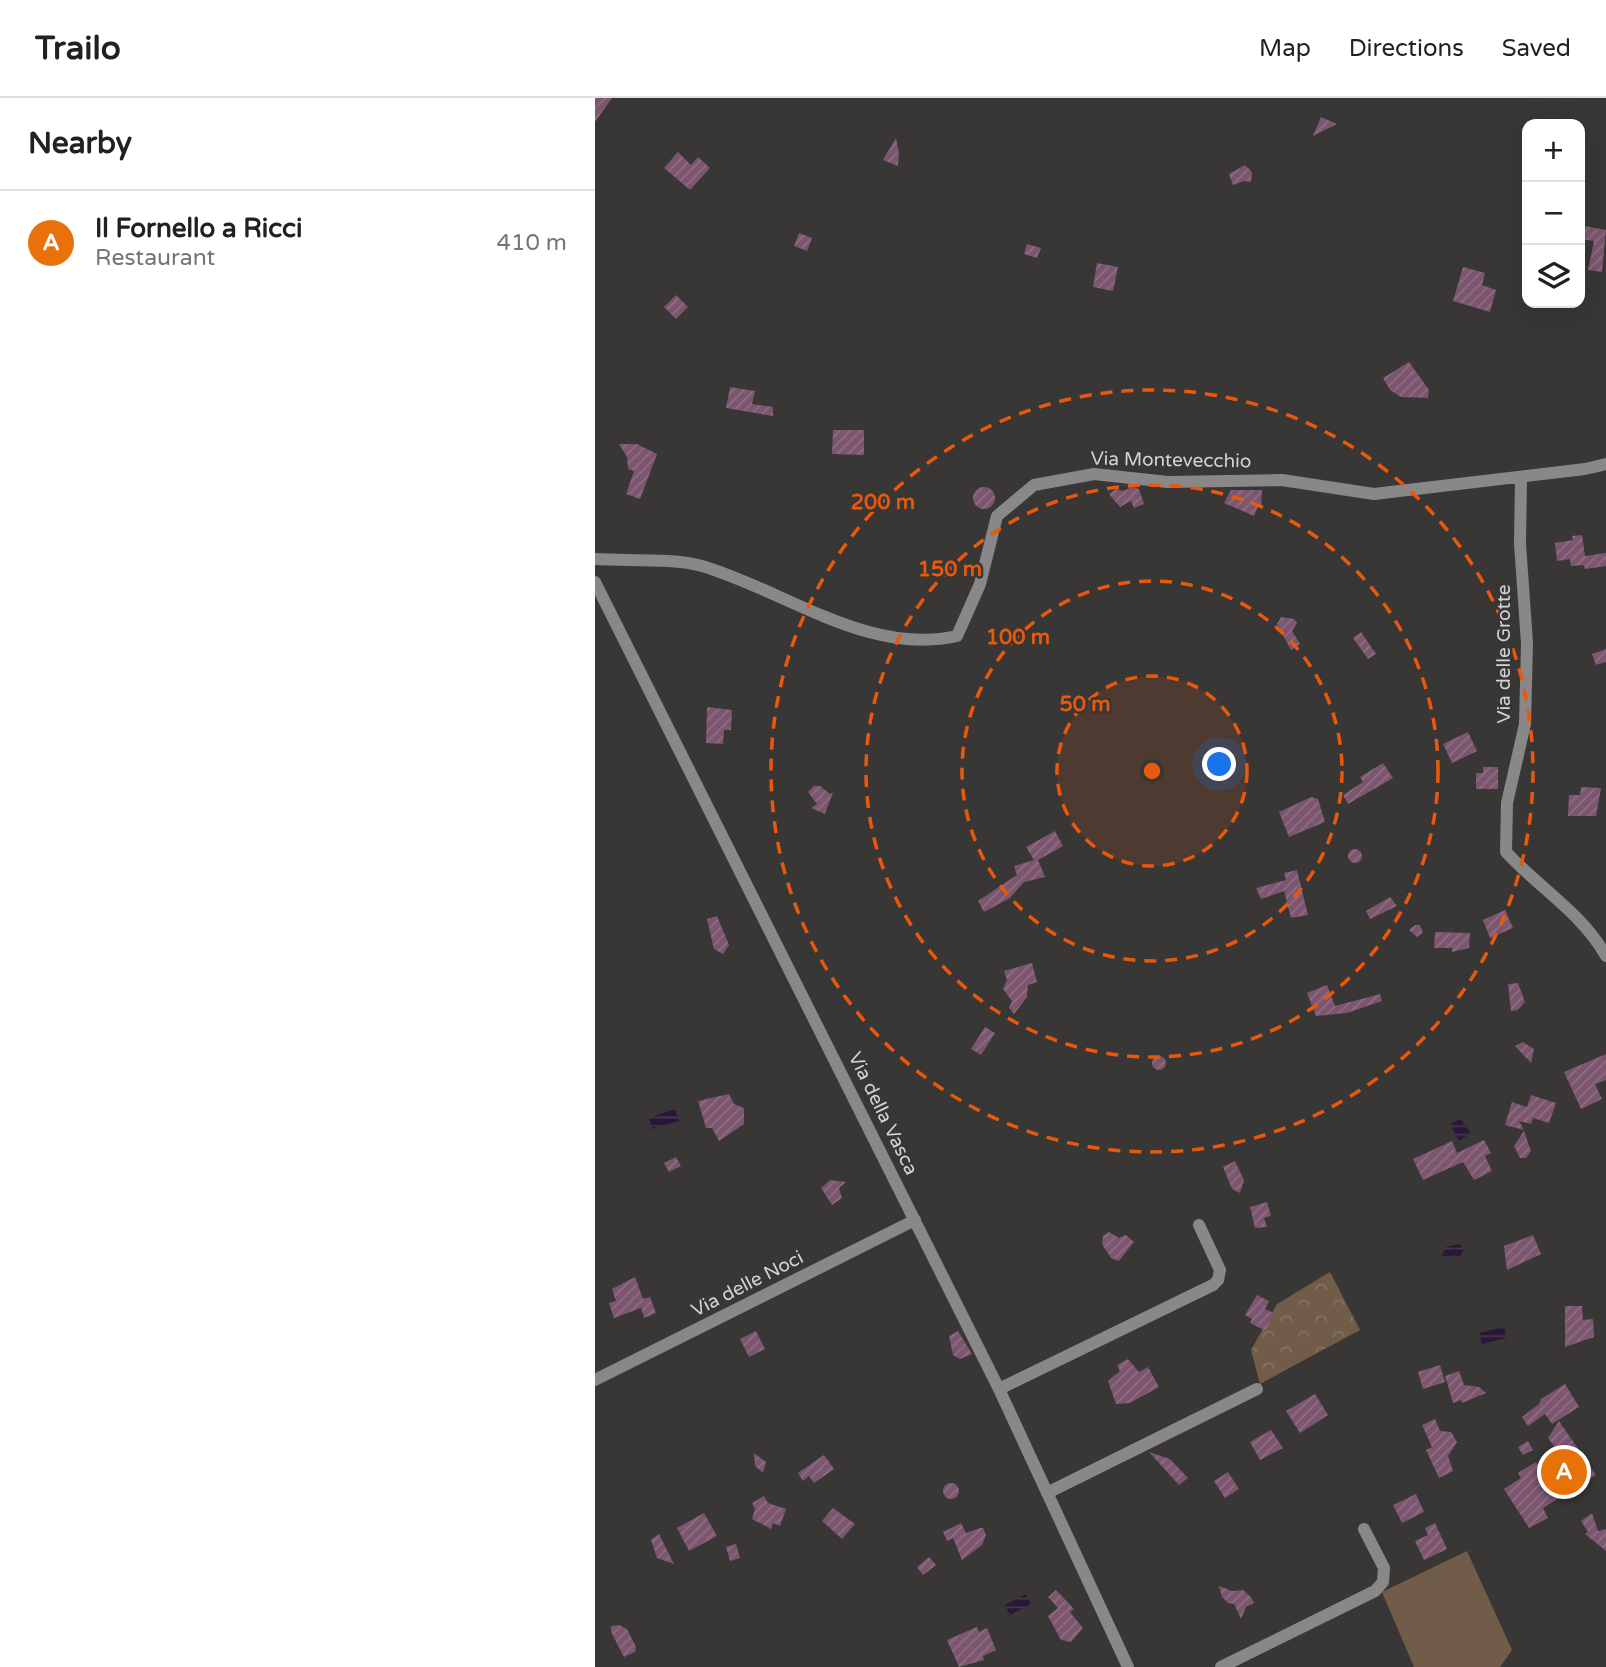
<!DOCTYPE html>
<meta charset="utf-8">
<style>
body{margin:0;font-family:"Varela Round",sans-serif;background:#f6f6f6;color:#202124}
.controls{position:absolute;right:21px;top:21px;display:grid;overflow:hidden;border-radius:14px;box-shadow:0 7px 28px #0002}
.controls button{width:63px;height:63px;display:grid;place-items:center;padding:0;border:0;border-bottom:2px solid #e0e0e0;background:#fff;color:#202124;font:35px sans-serif}
.you{position:absolute;left:625px;top:667px;width:24px;height:24px;margin:-18px;border:5px solid #fff;border-radius:50%;background:#1a73e8;box-shadow:0 0 0 10px #1a73e833}
.badge{display:grid;place-items:center;width:46px;height:46px;border-radius:50%;background:#1c6d85;color:#fff;font-size:23px;font-weight:700}
.pin{position:absolute;translate:-50% -50%;border:4px solid #fff;box-shadow:0 2px 7px #0006}
.list{margin:0;padding:0;list-style:none}
h2{display:flex;justify-content:space-between;align-items:center;height:91px;margin:0;padding:0 28px;font-size:30px}
h2 small{font-size:23px;font-weight:400;color:#757577}
.list li{display:grid;grid-template-columns:46px 1fr auto;gap:21px;align-items:center;box-sizing:border-box;height:105px;padding:0 28px;border-top:2px solid #e0e0e0}
.list b{display:block;font-size:26px;white-space:nowrap}
.list p{margin:0;font-size:23px;white-space:nowrap;color:#757577}
.list em{font-size:23px;font-style:normal;color:#757577}
.icon{flex:none;width:38px;height:38px;fill:none;stroke:currentColor;stroke-width:2;stroke-linecap:round;stroke-linejoin:round}
.map{position:relative;flex:none;width:1011px;height:1569px;overflow:hidden}
header{display:flex;align-items:center;gap:42px;box-sizing:border-box;height:98px;padding:0 35px;background:#fff;border-bottom:2px solid #e0e0e0}
header strong{font-size:33px}
nav{display:flex;gap:38px;margin-inline-start:auto;font-size:24px}
main{display:flex}
aside{flex:1;background:#fff}
.map>svg:first-child{display:block}
.grass{fill:#705c48}
.forest{fill:url(#forest-crowns)}
.water{fill:url(#water-rules)}
.building{fill:url(#building-hatch)}
.lines{fill:none;stroke-linecap:round;stroke-linejoin:round}
.minor{stroke:#898787;stroke-width:12}
.ring{fill:none;stroke:#e8590c;stroke-width:3.5;stroke-dasharray:12 9}
.labels{text-anchor:middle;stroke-width:5;stroke-linejoin:round;paint-order:stroke}
.street-label{font-size:19px;fill:#d5d2d3;stroke:#393636}
.centre{fill:#e8590c;stroke:#393636;stroke-width:3.5}
.ring-label{font-size:21px;text-anchor:middle;font-weight:bold;fill:#e8590c;stroke:#393636;stroke-width:5;stroke-linejoin:round;paint-order:stroke}
</style>
<header>
<strong>Trailo</strong>
<nav><a>Map</a><a>Directions</a><a>Saved</a></nav>
</header>
<main>
<aside>
<h2>Nearby<small></small></h2>
<ul class="list">
<li><span class="badge" style="background:#e8710a">A</span><div><b>Il Fornello a Ricci</b><p>Restaurant</p></div><em>410 m</em></li>
</ul>
</aside>
<div class="map">
<svg width="1011" height="1569" viewBox="0 0 1011 1569">
<defs>
<pattern id="forest-crowns" width="20" height="18" patternUnits="userSpaceOnUse" patternTransform="scale(1.75)"><rect width="20" height="18" fill="#705c48"/><path d="M2 6a3 3 0 1 1 6 0M12 15a3 3 0 1 1 6 0" fill="none" stroke="#847262"/></pattern>
<pattern id="water-rules" width="6" height="5" patternUnits="userSpaceOnUse" patternTransform="scale(1.75)"><rect width="6" height="5" fill="#2a1636"/><path d="M0 2.5h6" fill="none" stroke="#483752"/></pattern>
<pattern id="building-hatch" width="6" height="6" patternUnits="userSpaceOnUse" patternTransform="scale(1.75)"><rect width="6" height="6" fill="#7c556f"/><path d="M-1 1l2-2M0 6l6-6M5 7l2-2" fill="none" stroke="#8e6d83"/></pattern>
</defs>
<rect width="100%" height="100%" fill="#393636"/>
<!-- grass -->
<path class="grass" d="M 872,1453 L 917,1552 L 905,1569 L 819,1569 L 787,1494 Z"/>
<!-- forest -->
<path class="forest" d="M 735,1174 L 765,1232 L 665,1286 L 656,1252 L 682,1206 Z"/>
<!-- water -->
<path class="water" d="M 80,1011 L 84,1023 L 57,1031 L 54,1020 Z
M 865,1021 L 876,1035 L 864,1043 L 855,1026 Z
M 864,1146 L 869,1151 L 865,1159 L 858,1157 L 851,1161 L 847,1158 L 851,1149 Z
M 909,1229 L 911,1240 L 887,1246 L 884,1235 Z
M 431,1496 L 436,1506 L 415,1517 L 410,1507 Z"/>
<!-- building -->
<path class="building" d="M 0,0 L 17,0 L 0,24 Z
M 726,19 L 742,26 L 718,38 Z
M 301,40 L 304,56 L 303,68 L 288,62 Z
M 83,54 L 96,67 L 103,59 L 115,70 L 95,92 L 69,70 Z
M 650,67 L 657,74 L 656,84 L 649,83 L 638,87 L 634,76 Z
M 990,128 L 1011,132 L 1007,174 L 993,172 L 999,143 L 985,141 L 985,130 Z
M 204,135 L 217,140 L 212,153 L 199,148 Z
M 432,146 L 446,150 L 442,160 L 429,156 Z
M 502,165 L 523,169 L 518,193 L 498,189 Z
M 868,169 L 890,175 L 887,187 L 901,192 L 895,214 L 858,203 Z
M 81,197 L 93,209 L 81,221 L 69,209 Z
M 814,264 L 834,292 L 833,300 L 806,299 L 795,292 L 788,280 Z
M 135,289 L 160,293 L 157,306 L 178,309 L 178,318 L 131,310 Z
M 238,332 L 269,332 L 269,357 L 237,356 Z
M 24,346 L 42,346 L 62,356 L 45,401 L 31,396 L 39,373 L 33,371 L 32,359 Z
M 538,389 L 544,391 L 549,406 L 539,410 L 536,403 L 525,409 L 514,396 L 521,391 L 528,393 Z
M378 400a11 11 0 1 1 22 0a11 11 0 1 1-22 0Z
M 636,392 L 667,392 L 666,409 L 663,409 L 659,418 L 629,405 Z
M 987,437 L 990,458 L 1011,455 L 1011,468 L 990,471 L 989,467 L 976,468 L 975,461 L 962,463 L 960,445 L 978,442 L 977,438 Z
M 686,519 L 699,521 L 702,525 L 697,533 L 705,546 L 696,552 L 682,526 Z
M 766,534 L 781,556 L 773,561 L 758,540 Z
M 1011,551 L 1011,564 L 1001,567 L 997,556 Z
M 112,609 L 137,612 L 136,632 L 129,632 L 128,646 L 111,645 Z
M 873,634 L 882,653 L 857,665 L 848,646 Z
M 788,665 L 798,680 L 753,706 L 748,697 L 768,684 L 765,679 Z
M 888,669 L 903,669 L 903,691 L 881,691 L 881,675 L 888,675 Z
M 225,688 L 235,696 L 238,694 L 230,716 L 216,710 L 222,706 L 213,694 L 219,688 Z
M 986,689 L 1006,690 L 1001,718 L 973,718 L 974,697 L 985,697 Z
M 716,699 L 723,701 L 730,724 L 694,739 L 684,714 Z
M 460,733 L 468,748 L 443,762 L 450,779 L 429,784 L 415,800 L 389,814 L 383,803 L 422,777 L 419,768 L 439,762 L 431,749 Z
M753 758a7 7 0 1 1 14 0a7 7 0 1 1-14 0Z
M 702,772 L 713,817 L 696,820 L 689,793 L 666,801 L 661,790 L 691,782 L 689,775 Z
M 795,799 L 802,808 L 775,821 L 771,813 Z
M 910,812 L 918,830 L 895,840 L 888,822 Z
M 122,818 L 134,847 L 128,856 L 119,851 L 112,821 Z
M 820,827 L 825,827 L 828,835 L 822,839 L 814,832 Z
M 840,834 L 875,835 L 874,850 L 857,854 L 857,850 L 839,850 Z
M 437,865 L 442,884 L 433,887 L 432,899 L 419,916 L 414,910 L 417,903 L 408,891 L 412,882 L 409,873 Z
M 923,885 L 930,904 L 923,912 L 916,913 L 913,886 Z
M 732,887 L 740,908 L 785,896 L 787,903 L 752,915 L 721,918 L 712,895 Z
M 390,929 L 400,935 L 386,957 L 376,951 Z
M 928,944 L 939,951 L 936,965 L 920,948 Z
M 1011,956 L 1011,982 L 1000,986 L 1007,1001 L 986,1011 L 969,974 Z
M557 965a7 7 0 1 1 14 0a7 7 0 1 1-14 0Z
M 134,996 L 139,1006 L 149,1010 L 149,1026 L 124,1043 L 117,1030 L 111,1030 L 103,1003 Z
M 936,997 L 961,1005 L 954,1025 L 938,1020 L 936,1026 L 924,1023 L 929,1032 L 910,1027 L 917,1004 L 932,1009 Z
M 929,1033 L 936,1053 L 931,1060 L 925,1060 L 919,1048 Z
M 889,1042 L 896,1055 L 890,1058 L 897,1073 L 879,1082 L 868,1064 L 828,1082 L 818,1061 L 857,1043 L 862,1055 Z
M 81,1059 L 86,1068 L 74,1074 L 69,1065 Z
M 640,1063 L 649,1082 L 645,1095 L 637,1091 L 628,1069 Z
M 235,1082 L 251,1084 L 244,1090 L 247,1100 L 237,1107 L 226,1090 Z
M 672,1104 L 676,1118 L 669,1120 L 672,1129 L 660,1130 L 655,1109 Z
M 514,1134 L 524,1140 L 531,1137 L 539,1144 L 524,1163 L 516,1160 L 507,1146 L 508,1138 Z
M 938,1137 L 946,1156 L 912,1172 L 909,1148 Z
M 40,1179 L 48,1201 L 55,1199 L 61,1215 L 49,1220 L 46,1210 L 19,1220 L 14,1205 L 21,1203 L 17,1191 Z
M 662,1197 L 674,1203 L 670,1211 L 679,1215 L 671,1233 L 655,1225 L 657,1221 L 650,1217 Z
M 970,1208 L 987,1208 L 988,1222 L 998,1221 L 999,1239 L 970,1249 Z
M 161,1233 L 170,1251 L 154,1259 L 145,1241 Z
M 363,1233 L 377,1256 L 365,1261 L 358,1257 L 354,1238 Z
M 533,1261 L 544,1274 L 553,1269 L 564,1289 L 535,1305 L 521,1306 L 513,1283 L 525,1273 L 522,1267 Z
M 845,1267 L 850,1284 L 828,1291 L 823,1274 Z
M 864,1273 L 869,1287 L 884,1289 L 891,1295 L 867,1305 L 866,1302 L 858,1305 L 850,1278 Z
M 970,1286 L 984,1309 L 957,1326 L 950,1316 L 933,1328 L 927,1319 L 944,1306 L 946,1301 Z
M 720,1296 L 733,1317 L 705,1335 L 691,1313 Z
M 840,1321 L 845,1333 L 856,1334 L 862,1344 L 853,1358 L 858,1373 L 844,1380 L 831,1352 L 837,1349 L 827,1327 Z
M 964,1323 L 1001,1377 L 948,1410 L 953,1420 L 934,1430 L 909,1391 L 926,1380 L 923,1375 L 941,1364 L 959,1389 L 956,1367 L 968,1360 L 953,1340 Z
M 676,1332 L 688,1350 L 665,1362 L 655,1344 Z
M 933,1343 L 938,1352 L 928,1357 L 923,1349 Z
M 554,1354 L 575,1361 L 593,1380 L 584,1387 Z
M 159,1355 L 171,1364 L 168,1375 L 160,1368 Z
M 229,1357 L 239,1371 L 219,1385 L 214,1378 L 208,1383 L 203,1375 Z
M 633,1374 L 644,1391 L 630,1400 L 619,1383 Z
M348 1393a8 8 0 1 1 16 0a8 8 0 1 1-16 0Z
M 821,1396 L 829,1414 L 807,1425 L 798,1407 Z
M 169,1398 L 173,1405 L 191,1411 L 185,1428 L 178,1425 L 176,1431 L 157,1421 L 160,1411 L 157,1405 Z
M 238,1410 L 260,1426 L 247,1441 L 227,1423 Z
M 109,1415 L 122,1438 L 94,1453 L 82,1430 Z
M 997,1415 L 1003,1433 L 1011,1431 L 1011,1453 L 990,1436 L 993,1434 L 986,1423 Z
M 366,1425 L 371,1435 L 385,1430 L 388,1430 L 391,1437 L 387,1447 L 367,1462 L 358,1440 L 352,1443 L 348,1434 Z
M 840,1425 L 852,1451 L 829,1462 L 820,1443 L 833,1437 L 830,1430 Z
M 64,1436 L 79,1466 L 62,1460 L 56,1442 Z
M 141,1446 L 145,1460 L 135,1463 L 131,1449 Z
M 334,1459 L 341,1467 L 328,1477 L 322,1469 Z
M 624,1488 L 637,1493 L 648,1492 L 656,1499 L 659,1505 L 651,1509 L 646,1521 L 639,1506 L 633,1505 L 627,1499 Z
M 461,1492 L 479,1511 L 475,1514 L 488,1530 L 476,1544 L 466,1542 L 453,1518 L 463,1510 L 453,1499 Z
M 24,1527 L 32,1531 L 41,1549 L 40,1554 L 29,1559 L 16,1534 L 16,1528 Z
M 382,1529 L 384,1534 L 392,1530 L 401,1552 L 388,1558 L 389,1562 L 364,1569 L 352,1542 Z"/>
<g class="lines">
<!-- minor -->
<path class="minor" d="M 926,379 L 925,446 L 932,545 L 930,626 L 912,705 L 911,754 C 944,790 987,815 1011,858
M 0,461 C 30,463 80,460 107,468 C 191,493 273,558 362,538 L 385,486 L 402,418 L 439,387 L 499,376 L 573,384 L 687,382 L 779,396 L 990,371 L 1011,366
M 0,484 L 404,1291 L 533,1569
M 0,1282 L 320,1122
M 404,1291 L 618,1187 L 623,1182 L 625,1172 L 604,1127
M 452,1395 L 662,1291
M 626,1569 L 780,1493 L 788,1484 L 789,1470 L 769,1431"/>
</g>
<!-- distance rings -->
<circle cx="557" cy="673" r="95" fill="#e8590c" fill-opacity=".12"/>
<g class="ring">
<circle cx="557" cy="673" r="95"/>
<circle cx="557" cy="673" r="190"/>
<circle cx="557" cy="673" r="286"/>
<circle cx="557" cy="673" r="381"/>
</g>
<g class="labels">
<!-- street labels -->
<g class="street-label">
<text transform="translate(576 361) rotate(1)" y="7">Via Montevecchio</text>
<text transform="translate(908 556) rotate(-90)" y="7">Via delle Grotte</text>
<text transform="translate(289 1015) rotate(64)" y="7">Via della Vasca</text>
<text transform="translate(152 1185) rotate(-27)" y="7">Via delle Noci</text>
</g>
</g>
<circle cx="557" cy="673" r="10" class="centre"/>
<g class="ring-label">
<text x="288" y="411">200 m</text>
<text x="355" y="478">150 m</text>
<text x="423" y="546">100 m</text>
<text x="490" y="613">50 m</text>
</g>
</svg>
<div class="controls">
<button>+</button>
<button>−</button>
<button><svg class="icon" aria-label="layers" viewBox="0 0 24 24"><path d="M12 4l9 5-9 5-9-5zM3 14l9 5 9-5"/></svg></button>
</div>
<div class="you"></div>
<div class="pin badge" style="left:969px;top:1374px;background:#e8710a">A</div>
</div>
</main>
